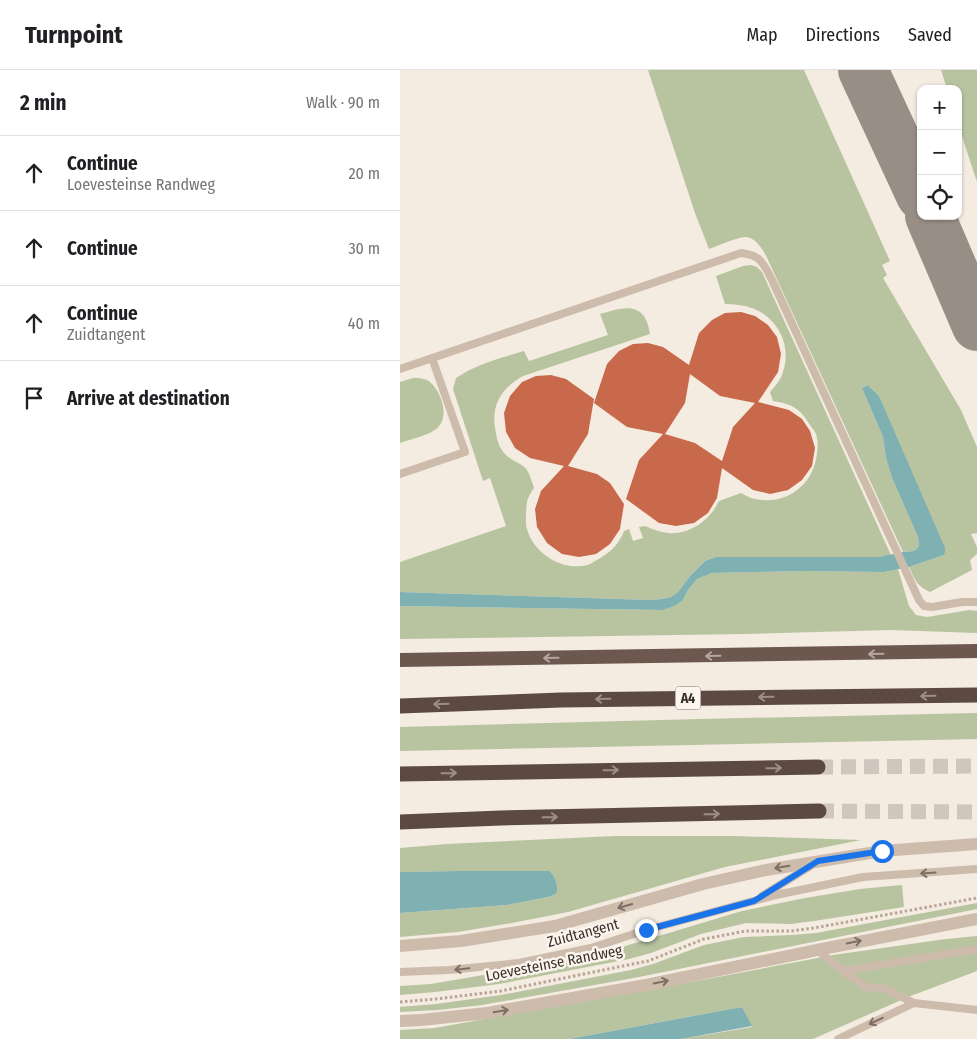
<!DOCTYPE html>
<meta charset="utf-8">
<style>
body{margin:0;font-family:"Fira Sans Condensed",sans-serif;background:#f6f6f6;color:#202124}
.controls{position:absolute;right:15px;top:15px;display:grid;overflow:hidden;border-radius:10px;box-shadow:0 1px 4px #0004}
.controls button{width:45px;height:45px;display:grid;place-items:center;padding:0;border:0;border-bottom:1px solid #e0e0e0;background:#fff;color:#202124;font:25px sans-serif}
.stop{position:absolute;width:15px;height:15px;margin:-11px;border:4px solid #1a73e8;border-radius:50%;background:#fff}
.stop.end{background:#1a73e8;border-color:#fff;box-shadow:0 1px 5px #0008}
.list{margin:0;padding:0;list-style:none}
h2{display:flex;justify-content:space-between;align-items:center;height:65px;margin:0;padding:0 20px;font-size:21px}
h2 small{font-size:16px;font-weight:400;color:#757577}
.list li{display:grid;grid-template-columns:32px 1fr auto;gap:15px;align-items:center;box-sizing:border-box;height:75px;padding:0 20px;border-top:1px solid #e0e0e0}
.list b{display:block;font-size:19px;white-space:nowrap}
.list p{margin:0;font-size:16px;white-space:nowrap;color:#757577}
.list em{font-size:16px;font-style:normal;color:#757577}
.icon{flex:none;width:28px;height:28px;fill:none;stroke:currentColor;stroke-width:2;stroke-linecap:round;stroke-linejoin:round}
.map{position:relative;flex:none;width:577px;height:969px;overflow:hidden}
header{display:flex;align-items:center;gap:30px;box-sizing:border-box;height:70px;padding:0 25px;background:#fff;border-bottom:1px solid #e0e0e0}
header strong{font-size:24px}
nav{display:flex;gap:28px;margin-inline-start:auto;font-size:18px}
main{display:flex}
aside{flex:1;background:#fff}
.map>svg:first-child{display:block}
.green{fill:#b8c4a0}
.water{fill:#7fb0b2}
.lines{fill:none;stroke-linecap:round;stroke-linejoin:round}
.taxiway{stroke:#988e86;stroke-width:50}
.building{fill:#c8694b;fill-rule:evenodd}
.motorway-tunnel{stroke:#cfc6bd;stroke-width:15;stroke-dasharray:15 8;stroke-linecap:butt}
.path{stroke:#b9a596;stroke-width:3;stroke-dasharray:2.5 2.5;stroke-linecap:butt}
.service{stroke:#cdbbac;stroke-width:8}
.tertiary{stroke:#cdbbac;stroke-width:12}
.trunk{stroke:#6c584f;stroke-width:14}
.motorway{stroke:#5c4a42;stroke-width:15}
.oneway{stroke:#b4a69e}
.oneway2{stroke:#9c8e87}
.oneway3{stroke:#7d6f65}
.route{stroke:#1a73e8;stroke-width:6}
.labels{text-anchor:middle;stroke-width:5;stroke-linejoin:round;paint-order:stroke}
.shield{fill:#fbf5ee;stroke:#756b66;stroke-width:1}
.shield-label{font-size:14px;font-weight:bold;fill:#3b302b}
.street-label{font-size:15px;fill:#3b302b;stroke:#fbf5ee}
</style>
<header>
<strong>Turnpoint</strong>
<nav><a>Map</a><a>Directions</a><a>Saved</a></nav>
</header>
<main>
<aside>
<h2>2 min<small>Walk · 90 m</small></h2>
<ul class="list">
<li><svg class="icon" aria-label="ahead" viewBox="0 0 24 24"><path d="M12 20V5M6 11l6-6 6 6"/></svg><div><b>Continue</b><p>Loevesteinse Randweg</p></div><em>20 m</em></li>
<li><svg class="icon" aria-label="ahead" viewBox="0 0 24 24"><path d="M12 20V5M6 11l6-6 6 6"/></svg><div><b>Continue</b></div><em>30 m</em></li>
<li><svg class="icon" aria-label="ahead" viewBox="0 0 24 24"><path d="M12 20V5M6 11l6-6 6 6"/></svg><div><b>Continue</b><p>Zuidtangent</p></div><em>40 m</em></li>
<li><svg class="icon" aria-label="arrive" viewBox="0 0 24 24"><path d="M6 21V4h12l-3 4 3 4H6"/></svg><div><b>Arrive at destination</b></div></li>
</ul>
</aside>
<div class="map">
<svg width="577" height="969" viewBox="0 0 577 969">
<rect width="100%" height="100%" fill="#f4ebe1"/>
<!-- green -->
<path class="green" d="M 248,0 L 404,0 L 490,191 L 482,195 L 487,205 L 483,208 L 561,340 L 577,377 L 577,463 L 571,464 L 577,477 L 577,484 L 570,490 L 572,500 L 530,522 C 516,515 515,510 509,497 L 544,485 L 479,326 L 468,315 L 462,318 L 483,367 L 486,388 L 492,408 L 518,467 L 519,476 L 514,481 L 503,482 L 368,190 C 364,181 357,169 347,167 C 340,166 317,176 309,179 L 295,143 Z
M 541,0 L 577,0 L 577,112 L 558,54 L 558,19 L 547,19 Z
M 351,195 L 357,197 L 362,202 L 491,485 L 479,487 L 316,487 L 305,491 L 290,506 L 278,522 L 271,527 L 262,529 L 250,530 L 0,522 L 0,492 L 106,456 L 90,408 L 83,411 L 53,319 L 56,308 C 76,294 101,288 124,281 L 129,291 L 208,265 L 200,244 C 224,237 245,230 250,264 L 123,306 C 100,319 90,337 96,363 C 97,371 100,379 105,384 C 111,391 123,394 127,400 C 130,405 132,412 134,418 C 131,422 128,427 127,432 C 126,440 125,451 127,459 C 133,481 158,499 181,496 C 189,496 195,491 202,487 C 212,481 220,472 224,461 L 229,459 L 233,471 L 243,468 L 239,457 L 245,456 C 252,459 260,462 268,463 C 290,465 310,450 319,431 L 341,423 C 345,425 350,428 355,429 C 386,436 414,415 417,383 C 418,377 418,370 416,364 C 415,361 412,358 410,355 C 400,338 392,334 373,331 L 370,322 C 375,316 381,310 383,302 C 392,275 378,248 352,238 C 343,235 334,234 325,234 L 316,206 L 343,196 Z
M 13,308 C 19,308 26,308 31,313 C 41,322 49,345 39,356 C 32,365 11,369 0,373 L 0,312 Z
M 498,499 L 509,536 L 516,545 L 527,547 L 569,540 L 577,541 L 577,563 L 491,560 L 344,564 L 0,569 L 0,536 L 263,540 L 283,530 L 288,520 L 297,509 L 312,503 L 401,501 L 484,502 Z
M 577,643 L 577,669 L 0,681 L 0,657 L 300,649 Z
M 215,766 L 335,766 L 461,770 L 325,797 L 168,842 L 112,853 L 58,862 L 0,867 L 0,843 L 107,835 L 148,827 L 156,824 L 57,801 L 0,802 L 0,778 L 47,774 Z
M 502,815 L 504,837 L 414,851 L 391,854 L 346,853 L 301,864 L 251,883 L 229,889 L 99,914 L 35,922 L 0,925 L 0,916 L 31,914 L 155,893 L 222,877 L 342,841 L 405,828 L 460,819 Z
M 577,833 L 577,839 L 234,908 L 82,935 L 38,940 L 0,942 L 0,937 L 36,934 L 101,925 L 231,900 L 253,894 L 304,875 L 344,867 L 392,865 L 416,863 Z
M 577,866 L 577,901 L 508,927 L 413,969 L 281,969 L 352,957 L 342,937 L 169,969 L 0,969 L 0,960 L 35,958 L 307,909 L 433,885 L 546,869 Z"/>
<!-- water -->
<path class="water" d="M 468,315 L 479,326 L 545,478 L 545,482 L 544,485 L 509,497 L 484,502 L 401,501 L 312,503 L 297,509 L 288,520 L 283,530 L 276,535 L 263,540 L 0,536 L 0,522 L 250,530 L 262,529 L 271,527 L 278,522 L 290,506 L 305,491 L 316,487 L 479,487 L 503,482 L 514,481 L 519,476 L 518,467 L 492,408 L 486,388 L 483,367 L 462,318 Z
M 57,801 L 149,801 C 155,806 159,817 156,824 L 148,827 L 107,835 L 0,843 L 0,802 Z
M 342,937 L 352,956 L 281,969 L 169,969 Z"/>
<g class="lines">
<!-- taxiway -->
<path class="taxiway" d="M 463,0 L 521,125
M 530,146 L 577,256"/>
</g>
<!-- building -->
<path class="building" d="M 341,242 L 355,246 L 368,255 L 377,267 L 381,284 L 378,302 L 358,332 L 389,340 L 402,349 L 410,361 L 415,378 L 412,396 L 402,410 L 388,420 L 370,424 L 353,420 L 322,398 L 317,428 L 308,443 L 294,453 L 276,456 L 259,453 L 226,429 L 239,390 L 263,364 L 227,357 L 194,333 L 207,294 L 219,281 L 233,274 L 248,273 L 263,277 L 289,295 L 299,263 L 312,250 L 325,243 ZM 290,304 L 320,326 L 355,333 L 333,357 L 322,391 L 295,373 L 265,364 L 285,333 Z
M 151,305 L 166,309 L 194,329 L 188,364 L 168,396 L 197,404 L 210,413 L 224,434 L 220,459 L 210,474 L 196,484 L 179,487 L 162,484 L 147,473 L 137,457 L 135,439 L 141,421 L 164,396 L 130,388 L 115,378 L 106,362 L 104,343 L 110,326 L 122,312 L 136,306 Z"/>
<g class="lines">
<!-- motorway-tunnel -->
<path class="motorway-tunnel" d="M 418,697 L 577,696
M 419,741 L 577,742"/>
<!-- path -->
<path class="path" d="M 0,932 L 36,929 L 101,921 L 248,891 L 304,869 L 346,861 L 391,861 L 414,858 L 577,828"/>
<!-- service -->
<path class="service" d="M 0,299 L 341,183 C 361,185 363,193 372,210 L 519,530 L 524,536 L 532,537 L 562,532 L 577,532
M 0,404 L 65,382 L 32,288
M 362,826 L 412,795
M 417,880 L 443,901 L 466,917 L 486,919 L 514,933
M 443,901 L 577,879
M 0,902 L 49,900 L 119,893 L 191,878 L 246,860 L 376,825 L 463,807 L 577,799
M 438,969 L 514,933 L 577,940"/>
<!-- tertiary -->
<path class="tertiary" d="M 0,876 L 61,871 L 155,856 L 303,814 L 366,800 L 482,781 L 577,774
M 0,951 L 21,950 L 87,943 L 246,915 L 417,880 L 577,849"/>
<!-- trunk -->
<path class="trunk" d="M 0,590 L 577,581"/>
<!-- motorway -->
<path class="motorway" d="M 0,636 L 161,630 L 577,625
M 0,704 L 418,697
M 0,752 L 101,748 L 419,741"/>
</g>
<!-- one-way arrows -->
<defs><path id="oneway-shaft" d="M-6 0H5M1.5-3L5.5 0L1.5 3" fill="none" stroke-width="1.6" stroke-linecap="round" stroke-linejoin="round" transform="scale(1.25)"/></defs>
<g class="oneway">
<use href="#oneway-shaft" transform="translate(476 584) rotate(179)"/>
<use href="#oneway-shaft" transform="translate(313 586) rotate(179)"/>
<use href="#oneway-shaft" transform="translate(151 588) rotate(179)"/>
</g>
<g class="oneway2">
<use href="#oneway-shaft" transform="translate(528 626) rotate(179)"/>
<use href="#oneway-shaft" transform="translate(366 627) rotate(179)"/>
<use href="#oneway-shaft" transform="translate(203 629) rotate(179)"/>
<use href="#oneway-shaft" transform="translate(41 634) rotate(178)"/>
<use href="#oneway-shaft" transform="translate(374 698) rotate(-1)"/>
<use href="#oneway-shaft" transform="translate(211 700) rotate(-1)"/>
<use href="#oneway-shaft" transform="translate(49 703) rotate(-1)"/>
<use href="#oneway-shaft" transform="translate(312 744) rotate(-1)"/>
<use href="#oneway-shaft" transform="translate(150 747) rotate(-1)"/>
</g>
<g class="oneway3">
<use href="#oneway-shaft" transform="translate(382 797) rotate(171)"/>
<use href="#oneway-shaft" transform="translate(528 803) rotate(176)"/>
<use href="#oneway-shaft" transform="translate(225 836) rotate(164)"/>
<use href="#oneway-shaft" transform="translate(454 872) rotate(-11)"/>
<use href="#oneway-shaft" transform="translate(62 899) rotate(174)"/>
<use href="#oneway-shaft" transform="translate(261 912) rotate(-12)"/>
<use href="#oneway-shaft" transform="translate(101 941) rotate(-10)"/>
<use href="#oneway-shaft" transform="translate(476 951) rotate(155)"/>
</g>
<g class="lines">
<!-- route -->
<path class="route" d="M 246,860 L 354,831 L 418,791 L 482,781"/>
</g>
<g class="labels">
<!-- shield labels -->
<rect class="shield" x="275.5" y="616.5" width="25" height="23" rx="4"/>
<g class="shield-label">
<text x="288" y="633">A4</text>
</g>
<!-- street labels -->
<g class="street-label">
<text transform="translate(183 863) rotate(-15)" y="5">Zuidtangent</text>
<text transform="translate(154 893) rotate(-11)" y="5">Loevesteinse Randweg</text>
</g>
</g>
</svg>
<div class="controls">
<button>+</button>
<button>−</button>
<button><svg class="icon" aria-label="locate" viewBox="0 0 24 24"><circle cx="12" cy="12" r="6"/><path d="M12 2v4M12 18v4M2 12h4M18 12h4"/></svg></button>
</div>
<div class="stop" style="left:482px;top:781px"></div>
<div class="stop end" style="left:246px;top:860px"></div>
</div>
</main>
